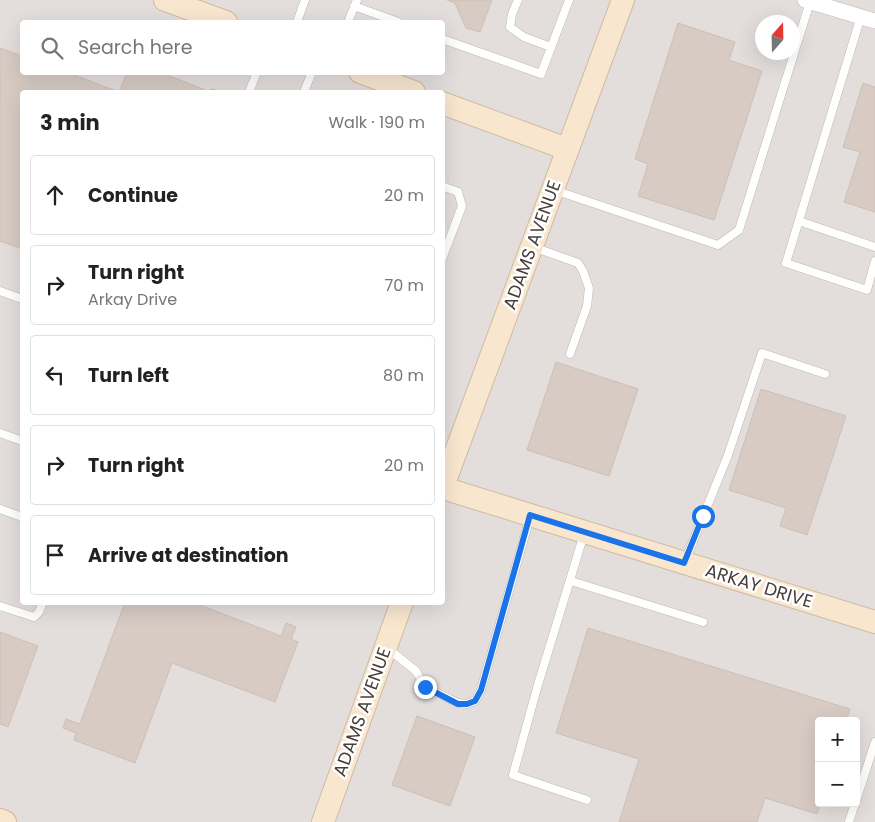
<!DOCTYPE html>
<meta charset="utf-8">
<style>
body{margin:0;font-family:Poppins,sans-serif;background:#f6f6f6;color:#222}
.controls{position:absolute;right:15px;bottom:15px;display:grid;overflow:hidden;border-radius:5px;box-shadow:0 5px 20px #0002}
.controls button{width:45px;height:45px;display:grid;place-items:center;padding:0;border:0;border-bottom:1px solid #e0e0e0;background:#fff;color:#222;font:25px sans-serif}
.compass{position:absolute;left:755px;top:15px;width:45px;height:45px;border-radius:50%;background:#fff;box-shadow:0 5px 20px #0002;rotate:20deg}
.stop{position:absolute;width:15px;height:15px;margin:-11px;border:4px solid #1a73e8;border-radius:50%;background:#fff}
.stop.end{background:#1a73e8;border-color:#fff;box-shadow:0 1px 5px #0008}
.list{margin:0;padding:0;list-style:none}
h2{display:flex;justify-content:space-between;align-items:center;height:65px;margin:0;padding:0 20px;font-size:21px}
h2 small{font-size:16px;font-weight:400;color:#767676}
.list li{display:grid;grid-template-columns:32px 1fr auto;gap:15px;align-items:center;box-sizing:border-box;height:80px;margin:0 10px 10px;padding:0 10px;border:1px solid #e0e0e0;border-radius:5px}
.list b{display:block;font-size:19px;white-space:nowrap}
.list p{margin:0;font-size:16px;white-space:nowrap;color:#767676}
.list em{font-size:16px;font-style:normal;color:#767676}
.icon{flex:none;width:28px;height:28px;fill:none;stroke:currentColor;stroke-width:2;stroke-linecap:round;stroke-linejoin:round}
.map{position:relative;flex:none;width:875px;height:822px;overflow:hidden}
.search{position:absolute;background:#fff;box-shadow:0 5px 20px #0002;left:20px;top:20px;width:425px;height:55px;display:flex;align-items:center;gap:12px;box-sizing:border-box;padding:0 18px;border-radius:5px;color:#767676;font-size:19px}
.panel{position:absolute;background:#fff;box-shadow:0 5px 20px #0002;left:20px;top:90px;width:425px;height:515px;border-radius:5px}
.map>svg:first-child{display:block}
.industrial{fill:#e3dedc;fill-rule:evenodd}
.building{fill:#d7cbc4;stroke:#cebfb5}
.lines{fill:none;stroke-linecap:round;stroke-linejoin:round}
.lane-casing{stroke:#c1b7b1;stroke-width:9}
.street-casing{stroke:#c1b7b1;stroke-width:16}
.secondary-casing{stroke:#d0baa2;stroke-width:24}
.lane{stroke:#fff;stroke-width:8}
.street{stroke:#fff;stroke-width:15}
.secondary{stroke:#f8e6cf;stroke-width:22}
.route{stroke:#1a73e8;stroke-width:6}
.labels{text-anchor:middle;stroke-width:5;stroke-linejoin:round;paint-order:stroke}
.street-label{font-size:18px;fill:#463e39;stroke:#fff}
</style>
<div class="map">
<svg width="875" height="822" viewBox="0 0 875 822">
<rect width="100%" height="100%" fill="#f3efeb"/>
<!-- industrial -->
<path class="industrial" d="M 0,0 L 875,0 L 875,822 L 0,822 ZM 22,22 L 442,22 L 442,72 L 22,72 ZM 762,22 L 792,22 L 792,52 L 762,52 ZM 22,92 L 442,92 L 442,602 L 22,602 ZM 819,721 L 856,721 L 856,803 L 819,803 Z"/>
<!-- building -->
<path class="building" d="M 447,0 L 492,0 L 480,32 L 466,28 L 455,3 Z
M 678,23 L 735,42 L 729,60 L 762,71 L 714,220 L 638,196 L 648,164 L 635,159 Z
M 0,48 L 22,56 L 22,72 L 66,72 L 119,92 L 127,72 L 159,72 L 208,91 L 212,89 L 222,92 L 22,92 L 22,249 L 0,241 Z
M 863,83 L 875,87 L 875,212 L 844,202 L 860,152 L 843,147 Z
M 556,362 L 638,389 L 609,476 L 527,450 Z
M 761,389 L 846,416 L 807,535 L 780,526 L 786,508 L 729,490 Z
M 125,602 L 192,602 L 281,636 L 286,623 L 296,627 L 291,639 L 298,642 L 275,702 L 172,663 L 135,763 L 74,740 L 76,733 L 63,728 L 66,719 L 80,724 Z
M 588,628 L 850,709 L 846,721 L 819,721 L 819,803 L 821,803 L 817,814 L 765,798 L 757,822 L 619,822 L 639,759 L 556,733 Z
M 0,632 L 38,646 L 8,727 L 0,724 Z
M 417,716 L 475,737 L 450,806 L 392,785 Z"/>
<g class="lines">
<defs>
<path id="lane" d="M 518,0 L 512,14 L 510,27 L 524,37 L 551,47
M 354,6 L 398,22
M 861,16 L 786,263 L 867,290 L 875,261
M 297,22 L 305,0
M 348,22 L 357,0
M 442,39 L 541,74 L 569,0
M 249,92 L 257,72
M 304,92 L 312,72
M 442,186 L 458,192 L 462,206 L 442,259
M 554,190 L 718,245 L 739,230 L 810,2
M 799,221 L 875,247
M 533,247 L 578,263 L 583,271 L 589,288 L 587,306 L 570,354
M 0,291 L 22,299
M 0,433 L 22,441
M 0,509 L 22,517
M 584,534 L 537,688 L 513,775 L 587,800
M 685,561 L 728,455 L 762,353 L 825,374
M 571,581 L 703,622
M 0,606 L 34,617 L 39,612 L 43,602
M 387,648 L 416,671 L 425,687 L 458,703 L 467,704 L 475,701 L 481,690 L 530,517
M 856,801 L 875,742
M 849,822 L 855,803"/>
<path id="street" d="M 805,0 L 875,21"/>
<path id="secondary" d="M 165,0 L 226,22
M 360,72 L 414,92
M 442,103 L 567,149
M 443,488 L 875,622
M 442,489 L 623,0
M 0,820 L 5,822
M 323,822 L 402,602"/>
</defs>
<!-- lane casing -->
<use href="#lane" class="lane-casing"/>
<!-- street casing -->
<use href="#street" class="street-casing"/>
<!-- secondary casing -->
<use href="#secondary" class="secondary-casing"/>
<!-- lane -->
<use href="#lane" class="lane"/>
<!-- street -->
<use href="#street" class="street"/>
<!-- secondary -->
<use href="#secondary" class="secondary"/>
</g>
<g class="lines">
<!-- route -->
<path class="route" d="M 425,687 L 458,704 L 467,704 L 475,701 L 481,690 L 530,515 L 684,563 L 703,516"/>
</g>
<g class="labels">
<!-- street labels -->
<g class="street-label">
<text transform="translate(532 245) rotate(-70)" y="6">ADAMS AVENUE</text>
<text transform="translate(759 586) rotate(17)" y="6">ARKAY DRIVE</text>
<text transform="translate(362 712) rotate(-70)" y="6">ADAMS AVENUE</text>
</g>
</g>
</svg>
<div class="controls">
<button>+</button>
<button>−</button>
</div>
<svg class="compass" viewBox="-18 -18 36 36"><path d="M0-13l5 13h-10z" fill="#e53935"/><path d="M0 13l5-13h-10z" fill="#767676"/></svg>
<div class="stop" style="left:703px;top:516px"></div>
<div class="stop end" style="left:425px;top:687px"></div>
<div class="search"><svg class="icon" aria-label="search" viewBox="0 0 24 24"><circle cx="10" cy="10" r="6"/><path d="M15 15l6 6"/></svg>Search here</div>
<section class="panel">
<h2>3 min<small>Walk · 190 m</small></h2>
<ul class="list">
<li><svg class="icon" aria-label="ahead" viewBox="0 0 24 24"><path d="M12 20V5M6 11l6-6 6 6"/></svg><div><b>Continue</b></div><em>20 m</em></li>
<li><svg class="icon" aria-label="right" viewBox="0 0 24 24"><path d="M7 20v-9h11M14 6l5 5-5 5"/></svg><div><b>Turn right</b><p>Arkay Drive</p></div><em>70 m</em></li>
<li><svg class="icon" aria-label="left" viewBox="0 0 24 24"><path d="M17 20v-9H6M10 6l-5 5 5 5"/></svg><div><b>Turn left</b></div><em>80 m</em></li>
<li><svg class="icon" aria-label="right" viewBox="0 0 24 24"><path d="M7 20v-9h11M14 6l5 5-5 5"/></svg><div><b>Turn right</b></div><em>20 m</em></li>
<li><svg class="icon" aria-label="arrive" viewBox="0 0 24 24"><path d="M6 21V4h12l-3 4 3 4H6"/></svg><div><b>Arrive at destination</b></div></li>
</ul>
</section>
</div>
